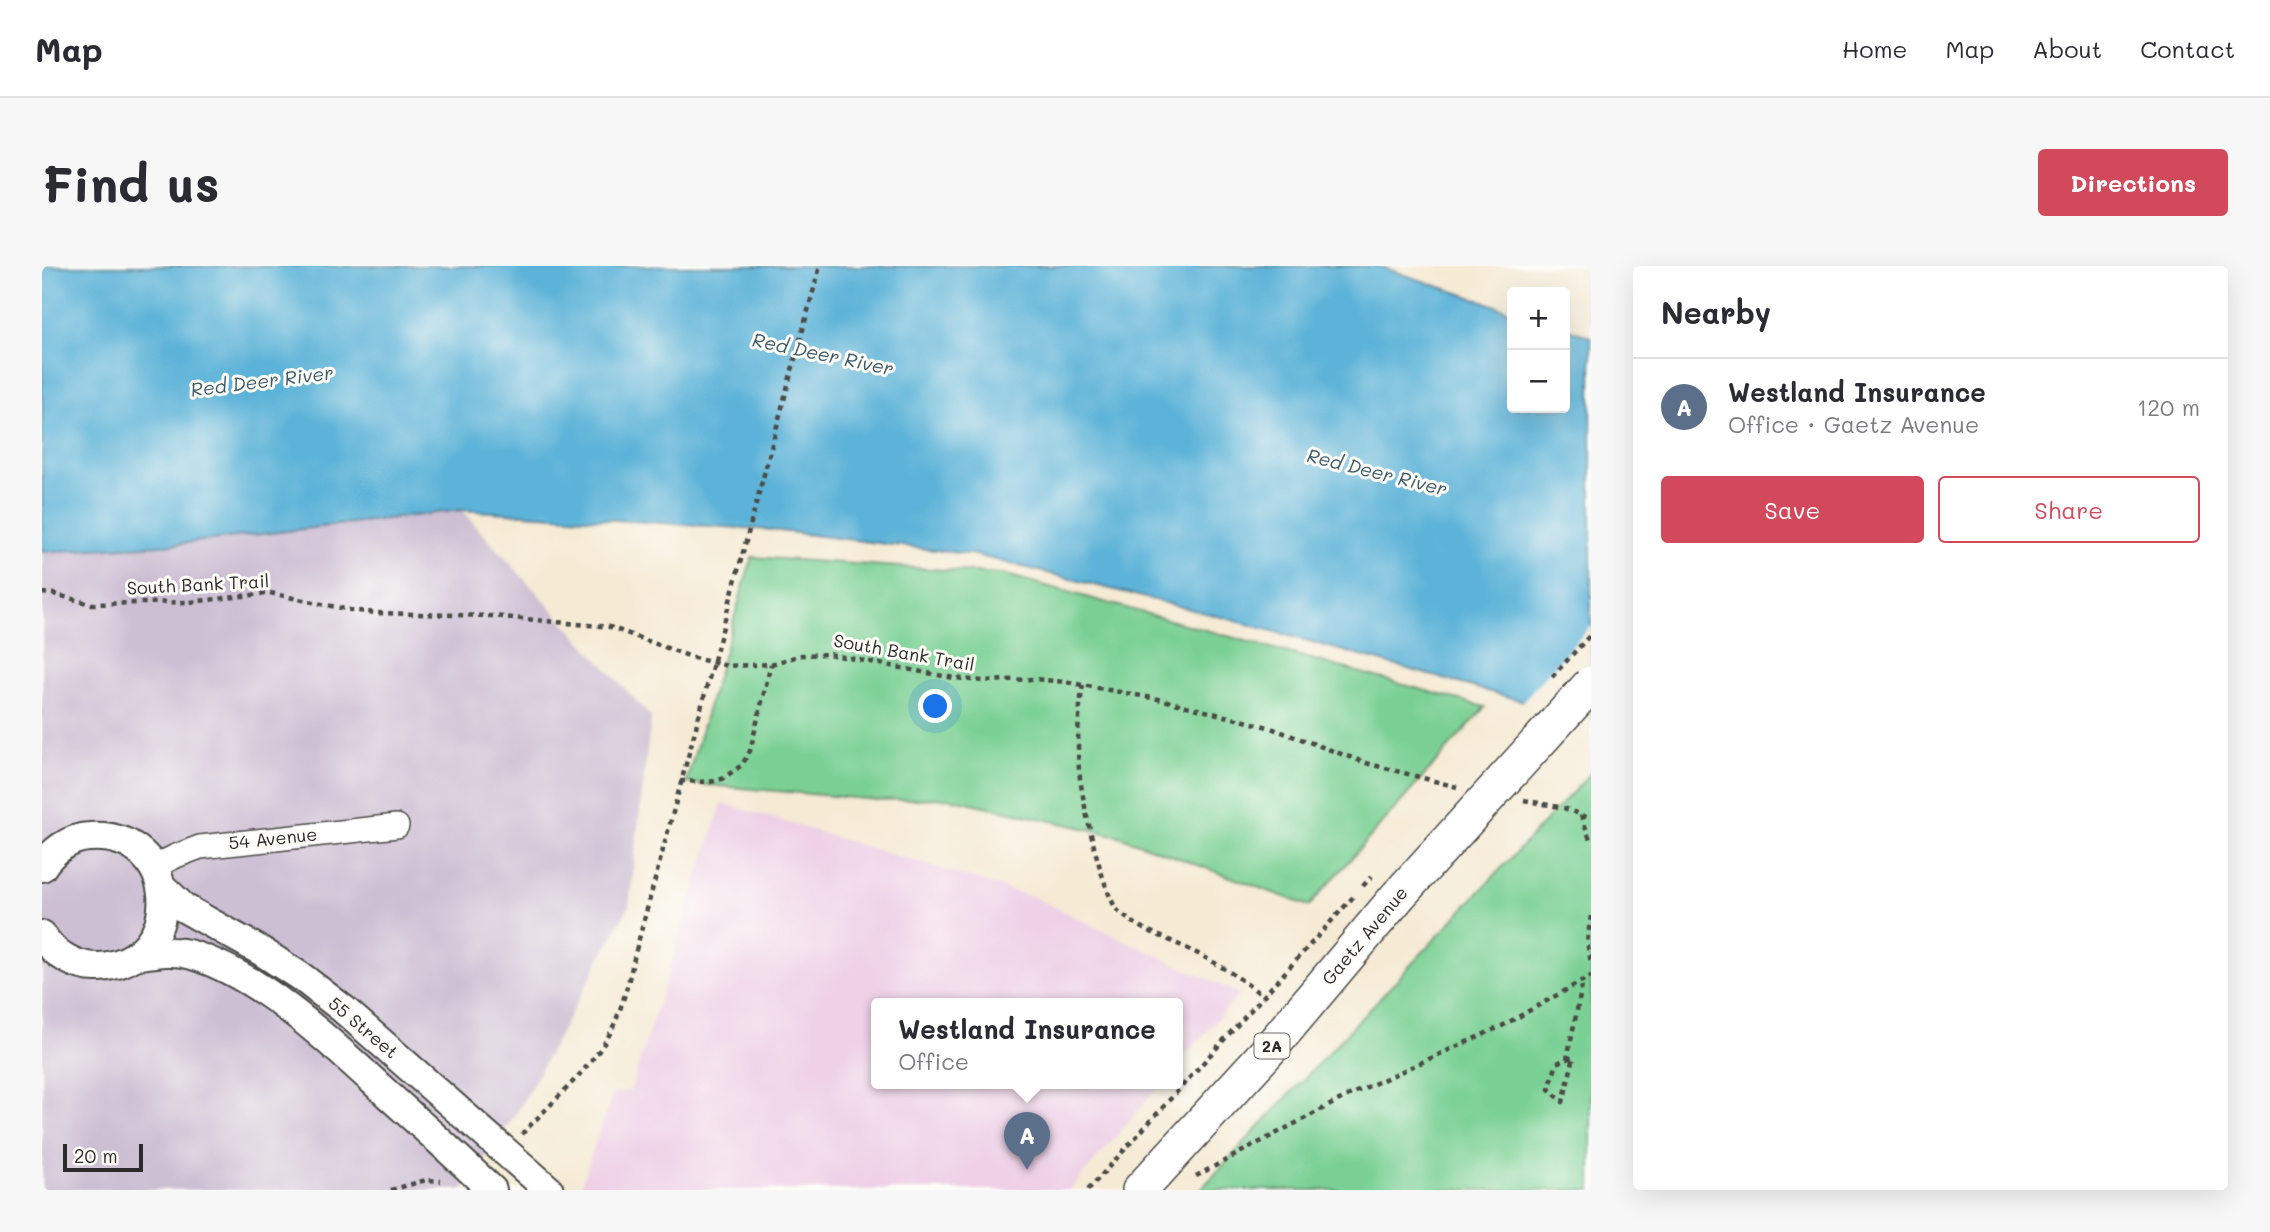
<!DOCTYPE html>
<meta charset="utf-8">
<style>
body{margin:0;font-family:Mali,sans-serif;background:#f7f7f7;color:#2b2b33}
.controls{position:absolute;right:21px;top:21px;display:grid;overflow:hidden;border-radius:7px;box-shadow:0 7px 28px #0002}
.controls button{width:63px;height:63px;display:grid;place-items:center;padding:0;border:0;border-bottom:2px solid #e1e1e2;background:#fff;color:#2b2b33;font:35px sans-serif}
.scale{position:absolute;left:21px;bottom:18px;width:80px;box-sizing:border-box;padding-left:7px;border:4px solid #2b2b2b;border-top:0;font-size:19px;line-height:24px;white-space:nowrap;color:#2b2b2b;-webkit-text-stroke:5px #fdfcf7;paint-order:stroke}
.you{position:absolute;left:894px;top:441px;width:24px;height:24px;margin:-18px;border:5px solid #fff;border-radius:50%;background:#1a73e8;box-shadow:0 0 0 10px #1a73e833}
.badge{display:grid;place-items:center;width:46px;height:46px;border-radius:50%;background:#d1495b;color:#fff;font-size:23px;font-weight:700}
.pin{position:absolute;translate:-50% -58px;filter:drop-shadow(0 2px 4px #0008)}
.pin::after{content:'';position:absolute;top:37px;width:24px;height:21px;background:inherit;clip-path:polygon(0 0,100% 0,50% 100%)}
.popup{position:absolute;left:829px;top:732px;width:312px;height:91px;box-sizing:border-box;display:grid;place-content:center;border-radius:7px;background:#fff;filter:drop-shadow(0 2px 5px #0005);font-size:23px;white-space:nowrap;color:#7c7c81}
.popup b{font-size:26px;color:#2b2b33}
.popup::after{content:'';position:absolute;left:50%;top:100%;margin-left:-14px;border:14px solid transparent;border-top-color:#fff}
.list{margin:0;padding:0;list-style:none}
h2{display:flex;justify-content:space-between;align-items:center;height:91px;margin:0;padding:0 28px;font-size:30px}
h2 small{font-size:23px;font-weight:400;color:#7c7c81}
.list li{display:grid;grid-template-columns:46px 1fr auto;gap:21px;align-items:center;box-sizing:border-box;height:98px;padding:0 28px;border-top:2px solid #e1e1e2}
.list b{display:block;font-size:26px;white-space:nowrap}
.list p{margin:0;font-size:23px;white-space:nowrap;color:#7c7c81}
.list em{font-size:23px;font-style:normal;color:#7c7c81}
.actions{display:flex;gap:14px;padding:21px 28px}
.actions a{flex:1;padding:16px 0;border:2px solid #d1495b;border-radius:7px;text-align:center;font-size:24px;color:#d1495b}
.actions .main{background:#d1495b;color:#fff}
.map{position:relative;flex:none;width:1549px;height:924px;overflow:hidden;border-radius:7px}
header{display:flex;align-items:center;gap:42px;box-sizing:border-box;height:98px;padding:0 35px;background:#fff;border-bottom:2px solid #e1e1e2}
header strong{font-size:33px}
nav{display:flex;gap:38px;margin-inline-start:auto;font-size:24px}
.intro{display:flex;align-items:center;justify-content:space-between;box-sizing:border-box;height:168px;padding:0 42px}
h1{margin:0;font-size:49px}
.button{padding:18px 32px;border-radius:7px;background:#d1495b;color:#fff;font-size:24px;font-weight:700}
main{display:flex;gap:42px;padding:0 42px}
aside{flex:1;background:#fff;border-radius:7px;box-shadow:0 7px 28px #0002}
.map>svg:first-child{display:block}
.built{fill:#eed0e7}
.industrial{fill:#ccbed3}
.green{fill:#7ad094;stroke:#527e60;stroke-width:2}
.water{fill:#5bb2d8;stroke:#436e82;stroke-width:2}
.pier{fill:#f5ead4}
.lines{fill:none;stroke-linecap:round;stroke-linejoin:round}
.minor-casing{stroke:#494844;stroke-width:26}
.tertiary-casing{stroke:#494844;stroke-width:32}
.primary-casing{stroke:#494844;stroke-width:38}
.path{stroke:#494844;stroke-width:4.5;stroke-dasharray:5 5;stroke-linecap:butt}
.minor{stroke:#fff;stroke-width:23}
.tertiary{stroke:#fff;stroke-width:28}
.primary{stroke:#fff;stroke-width:35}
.primary-bridge-casing{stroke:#494844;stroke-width:38;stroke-linecap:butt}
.path-bridge{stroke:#494844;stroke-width:4.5;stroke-dasharray:5 5;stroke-linecap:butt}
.primary-bridge{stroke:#fff;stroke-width:35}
.labels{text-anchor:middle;stroke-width:6;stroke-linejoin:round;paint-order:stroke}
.shield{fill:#fdfcf7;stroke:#6a6a68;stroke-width:2}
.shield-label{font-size:16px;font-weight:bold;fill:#2b2b2b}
.street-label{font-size:18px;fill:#2b2b2b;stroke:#fdfcf7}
.water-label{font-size:19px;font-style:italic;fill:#3c5a68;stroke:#fdfcf7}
</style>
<header>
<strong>Map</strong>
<nav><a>Home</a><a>Map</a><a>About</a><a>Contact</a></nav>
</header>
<div class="intro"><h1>Find us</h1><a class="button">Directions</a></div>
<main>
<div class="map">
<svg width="1549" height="924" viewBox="0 0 1549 924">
<rect width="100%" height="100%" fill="#fdfcf7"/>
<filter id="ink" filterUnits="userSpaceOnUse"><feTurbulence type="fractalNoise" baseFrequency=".0143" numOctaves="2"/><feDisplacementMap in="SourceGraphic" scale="14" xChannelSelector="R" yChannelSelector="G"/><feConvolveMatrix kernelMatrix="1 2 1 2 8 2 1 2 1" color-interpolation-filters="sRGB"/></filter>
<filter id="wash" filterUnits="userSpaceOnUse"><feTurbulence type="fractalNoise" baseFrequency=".00686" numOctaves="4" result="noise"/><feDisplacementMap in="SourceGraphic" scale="28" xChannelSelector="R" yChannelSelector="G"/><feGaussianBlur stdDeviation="1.57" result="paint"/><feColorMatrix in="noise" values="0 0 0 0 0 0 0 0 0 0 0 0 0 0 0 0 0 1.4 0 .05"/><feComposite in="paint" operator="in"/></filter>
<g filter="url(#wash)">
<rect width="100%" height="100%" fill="#f5ead4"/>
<!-- built -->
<path class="built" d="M 680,537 L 991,631 L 1197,728 L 1136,799 L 1136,738 L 834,738 L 834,818 L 1119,818 L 1028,924 L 537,924 L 571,827 L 588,825 Z"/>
<!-- industrial -->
<path class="industrial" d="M 419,244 L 609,451 L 587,640 L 477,843 L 421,924 L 0,924 L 0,286 L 136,278 Z"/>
<!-- green -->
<path class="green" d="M 710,291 L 961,308 L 1443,441 L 1267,640 L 1077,570 L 907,532 L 834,534 L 644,517 Z
M 1549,507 L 1549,924 L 1158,924 L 1527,530 Z"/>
<!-- water -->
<path class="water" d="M 0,0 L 1337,0 L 1470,45 L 1470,142 L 1523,142 L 1523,62 L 1549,71 L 1549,454 L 1187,353 L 934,289 L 729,264 L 419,244 L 136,278 L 0,286 Z"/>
<!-- pier -->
<path class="pier" d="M 1549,360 L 1549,457 L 1478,438 Z"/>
</g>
<g filter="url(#ink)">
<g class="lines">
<defs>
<path id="minor" d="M 112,601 L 134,590 L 158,581 L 355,560"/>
<path id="tertiary" d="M 0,601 C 10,585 28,572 47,571 C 139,564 147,695 57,701 C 35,702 11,688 0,669
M 120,621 L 142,642 L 219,685 L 262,713 L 301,743 L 507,924
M 92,690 C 112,687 131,683 150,689 C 220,710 291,778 344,827 C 380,859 415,891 450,924"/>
<path id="primary" d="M 1098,924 L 1224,787 L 1356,630"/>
</defs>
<!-- minor casing -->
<use href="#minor" class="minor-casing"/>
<!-- tertiary casing -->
<use href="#tertiary" class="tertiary-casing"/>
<!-- primary casing -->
<use href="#primary" class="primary-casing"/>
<!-- path -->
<path class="path" d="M 0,327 L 12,328 L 49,338 L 148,336 L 228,327 L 308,344 L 334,347 L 450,350 L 568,361 L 652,392 L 686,400 L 729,398 L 760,389 L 786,388 L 912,412 L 941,415 L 993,413 L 1024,416 L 1121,434 L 1226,461 L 1324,497 L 1415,521
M 1041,419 C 1036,447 1035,476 1037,504 C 1039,529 1061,633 1078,647 C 1097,663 1122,671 1144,682 C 1172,695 1197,711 1221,730
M 638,515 L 668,516 L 680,513 L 700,499 L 708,485 L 729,398
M 1482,534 L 1522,542 L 1549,553
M 1539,549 L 1549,576
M 1549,650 L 1545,676 L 1549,697
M 1525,793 L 1532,791 L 1521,836 L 1507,823 L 1515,797 L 1525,793 L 1541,715
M 480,868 C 507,839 547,804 566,771 C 581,743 587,713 594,684
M 1154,910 L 1305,830 L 1460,760 L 1549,710
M 349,924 L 384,914 L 399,915
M 1046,924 L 1313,629"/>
<!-- minor -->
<use href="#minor" class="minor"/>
<!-- tertiary -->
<use href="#tertiary" class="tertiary"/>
<!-- primary -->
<use href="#primary" class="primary"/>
<defs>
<path id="primary-bridge" d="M 1356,630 L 1549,418"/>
</defs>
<!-- primary-bridge casing -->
<use href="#primary-bridge" class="primary-bridge-casing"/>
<!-- path-bridge -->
<path class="path-bridge" d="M 1510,411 L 1549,368
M 1321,620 L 1330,610
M 594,684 L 778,0"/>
<!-- primary-bridge -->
<use href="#primary-bridge" class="primary-bridge"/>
</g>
</g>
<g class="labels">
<!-- shield labels -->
<rect class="shield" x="1212.5" y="767.5" width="35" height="25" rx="5"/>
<g class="shield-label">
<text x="1230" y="786">2A</text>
</g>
<!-- street labels -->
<g class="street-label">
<text transform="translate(156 319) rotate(-3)" y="6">South Bank Trail</text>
<text transform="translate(862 387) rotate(10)" y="6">South Bank Trail</text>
<text transform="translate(231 573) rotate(-6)" y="6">54 Avenue</text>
<text transform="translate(1323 670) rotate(-50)" y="6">Gaetz Avenue</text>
<text transform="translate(321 762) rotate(40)" y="6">55 Street</text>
</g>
<!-- water labels -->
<g class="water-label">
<text transform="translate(781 88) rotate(12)" y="7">Red Deer River</text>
<text transform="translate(220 115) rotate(-7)" y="7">Red Deer River</text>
<text transform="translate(1335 206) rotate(14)" y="7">Red Deer River</text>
</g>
</g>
</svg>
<div class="controls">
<button>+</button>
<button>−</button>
</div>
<div class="scale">20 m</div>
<div class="you"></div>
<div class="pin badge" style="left:985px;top:904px;background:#5c6f8a">A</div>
<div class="popup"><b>Westland Insurance</b>Office</div>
</div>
<aside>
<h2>Nearby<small></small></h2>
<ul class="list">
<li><span class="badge" style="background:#5c6f8a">A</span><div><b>Westland Insurance</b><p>Office · Gaetz Avenue</p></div><em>120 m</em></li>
</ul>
<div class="actions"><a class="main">Save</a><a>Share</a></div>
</aside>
</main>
